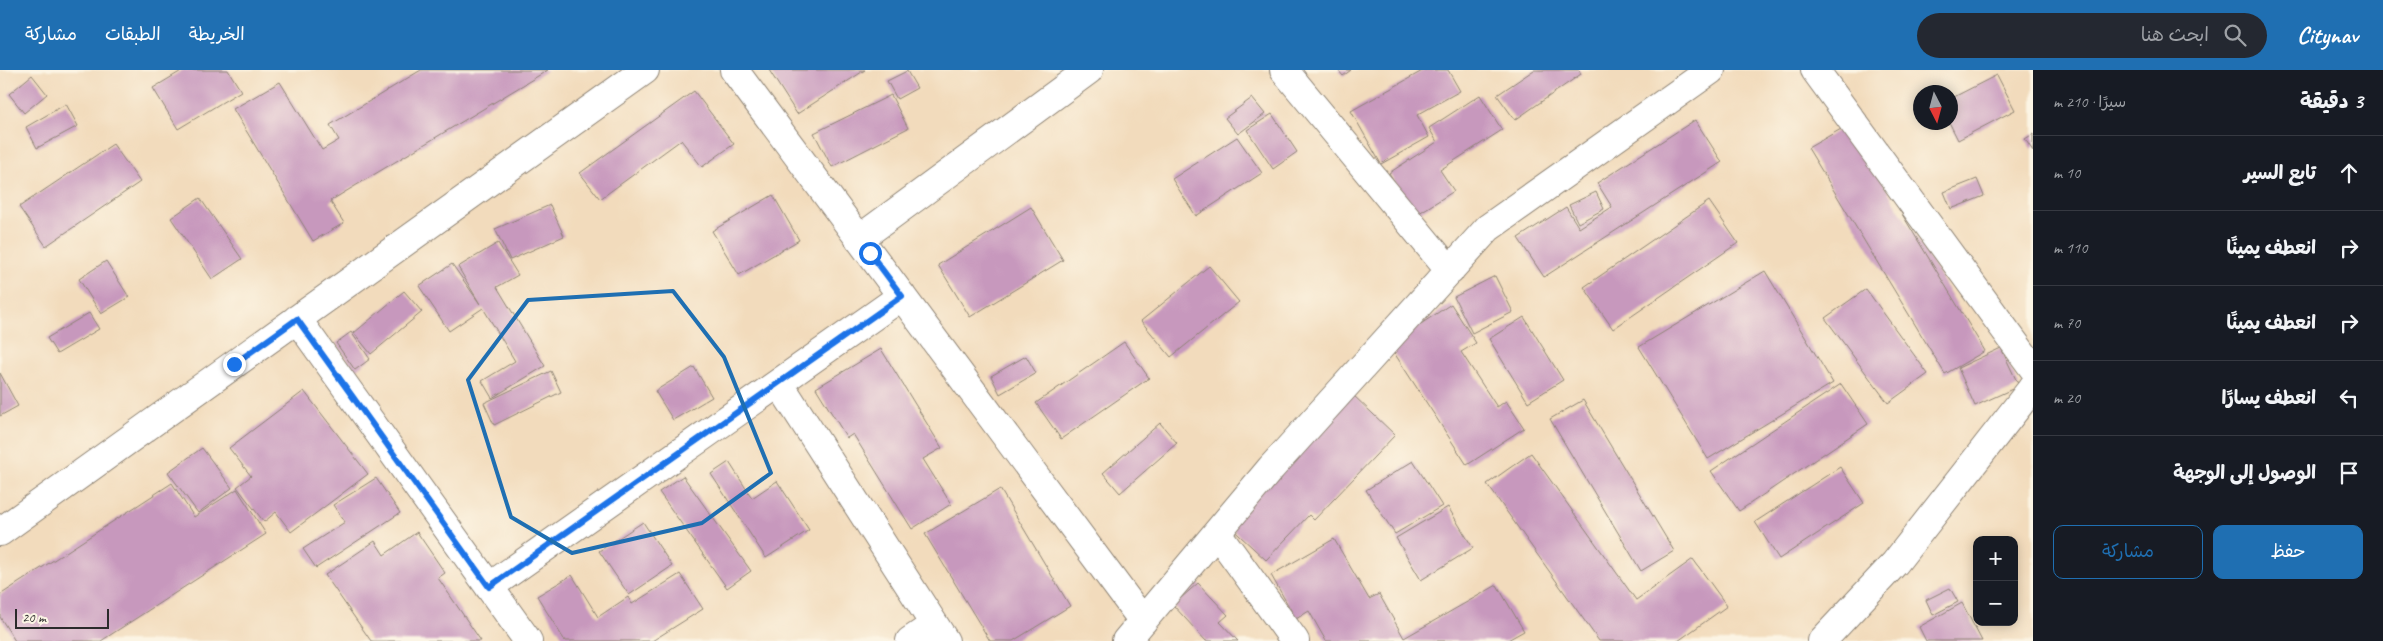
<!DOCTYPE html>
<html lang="ar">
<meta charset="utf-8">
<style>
body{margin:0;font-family:Caveat,"Playpen Sans Arabic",sans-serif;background:#242831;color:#f1f3f6;direction:rtl}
.controls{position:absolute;right:15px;bottom:15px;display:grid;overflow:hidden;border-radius:10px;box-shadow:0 2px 12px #0003}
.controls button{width:45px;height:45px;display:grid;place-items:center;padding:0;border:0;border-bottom:1px solid #363941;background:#171b24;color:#f1f3f6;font:25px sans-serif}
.compass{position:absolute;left:1913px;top:15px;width:45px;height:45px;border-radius:50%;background:#171b24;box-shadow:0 2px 12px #0003;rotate:174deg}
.scale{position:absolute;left:15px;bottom:12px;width:94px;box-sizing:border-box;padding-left:5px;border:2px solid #2b2b2b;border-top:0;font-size:14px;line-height:18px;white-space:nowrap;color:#2b2b2b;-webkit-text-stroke:4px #fcf5e5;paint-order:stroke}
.stop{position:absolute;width:15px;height:15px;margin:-11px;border:4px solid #1a73e8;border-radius:50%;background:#fff}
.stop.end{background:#1a73e8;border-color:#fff;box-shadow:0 1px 5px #0008}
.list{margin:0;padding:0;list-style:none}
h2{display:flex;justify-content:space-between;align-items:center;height:65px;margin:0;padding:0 20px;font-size:21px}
h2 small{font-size:16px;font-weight:400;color:#9ea1a6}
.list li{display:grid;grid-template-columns:32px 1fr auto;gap:15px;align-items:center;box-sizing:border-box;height:75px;padding:0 20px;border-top:1px solid #363941}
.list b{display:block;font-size:19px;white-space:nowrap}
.list em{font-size:16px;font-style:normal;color:#9ea1a6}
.actions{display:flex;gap:10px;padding:15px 20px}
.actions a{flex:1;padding:11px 0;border:1px solid #1f6fb2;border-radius:10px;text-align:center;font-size:18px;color:#1f6fb2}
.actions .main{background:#1f6fb2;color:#fff}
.icon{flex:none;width:28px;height:28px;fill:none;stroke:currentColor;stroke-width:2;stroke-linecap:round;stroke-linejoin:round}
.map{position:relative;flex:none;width:2033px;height:571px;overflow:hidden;direction:ltr}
header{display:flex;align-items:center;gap:30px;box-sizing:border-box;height:70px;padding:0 25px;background:#1f6fb2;color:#fff}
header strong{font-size:24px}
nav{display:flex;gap:28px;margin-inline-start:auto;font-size:18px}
.search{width:350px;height:45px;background:#242831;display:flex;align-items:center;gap:12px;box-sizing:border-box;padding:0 18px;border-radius:28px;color:#9ea1a6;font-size:19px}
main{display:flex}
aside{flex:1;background:#171b24}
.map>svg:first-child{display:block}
.building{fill:#c798bd}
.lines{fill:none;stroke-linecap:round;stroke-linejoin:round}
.minor-casing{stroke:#8e8374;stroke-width:30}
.minor{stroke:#fff;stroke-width:28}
.route{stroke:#1a73e8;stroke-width:6}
.marked{fill:none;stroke:#1f6fb2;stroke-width:4;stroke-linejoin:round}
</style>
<header>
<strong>Citynav</strong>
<div class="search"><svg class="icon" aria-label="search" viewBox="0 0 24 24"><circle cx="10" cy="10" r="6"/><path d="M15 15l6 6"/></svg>ابحث هنا</div>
<nav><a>الخريطة</a><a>الطبقات</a><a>مشاركة</a></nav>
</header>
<main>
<aside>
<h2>3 دقيقة<small>سيرًا · 210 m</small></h2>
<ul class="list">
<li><svg class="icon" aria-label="ahead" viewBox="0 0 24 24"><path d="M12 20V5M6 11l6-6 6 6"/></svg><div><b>تابع السير</b></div><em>10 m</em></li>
<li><svg class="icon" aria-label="right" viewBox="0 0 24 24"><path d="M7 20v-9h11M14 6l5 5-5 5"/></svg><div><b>انعطف يمينًا</b></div><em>110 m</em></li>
<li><svg class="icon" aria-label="right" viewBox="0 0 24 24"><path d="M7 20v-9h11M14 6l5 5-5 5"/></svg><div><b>انعطف يمينًا</b></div><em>70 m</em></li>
<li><svg class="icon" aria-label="left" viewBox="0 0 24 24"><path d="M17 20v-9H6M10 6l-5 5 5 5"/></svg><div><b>انعطف يسارًا</b></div><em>20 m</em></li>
<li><svg class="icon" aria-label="arrive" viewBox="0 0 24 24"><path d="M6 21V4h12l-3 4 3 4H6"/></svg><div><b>الوصول إلى الوجهة</b></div></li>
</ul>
<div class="actions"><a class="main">حفظ</a><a>مشاركة</a></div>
</aside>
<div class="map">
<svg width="2033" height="571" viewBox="0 0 2033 571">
<rect width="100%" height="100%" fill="#fcf5e5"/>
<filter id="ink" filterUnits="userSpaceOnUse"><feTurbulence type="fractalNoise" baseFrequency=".02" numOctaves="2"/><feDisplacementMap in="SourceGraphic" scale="10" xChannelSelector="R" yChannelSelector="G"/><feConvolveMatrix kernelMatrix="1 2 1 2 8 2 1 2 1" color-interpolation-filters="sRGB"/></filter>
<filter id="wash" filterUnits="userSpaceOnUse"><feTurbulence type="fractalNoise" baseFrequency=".0096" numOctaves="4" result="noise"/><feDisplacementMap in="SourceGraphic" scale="20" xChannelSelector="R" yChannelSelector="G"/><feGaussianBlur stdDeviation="1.12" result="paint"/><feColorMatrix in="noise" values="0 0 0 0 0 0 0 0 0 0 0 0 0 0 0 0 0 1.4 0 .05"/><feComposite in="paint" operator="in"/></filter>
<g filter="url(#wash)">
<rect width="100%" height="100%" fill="#f2dbbc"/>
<g id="blocks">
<!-- building -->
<path class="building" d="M 183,0 L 228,0 L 241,21 L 178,59 L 153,18 Z
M 421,0 L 548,0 L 330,131 L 344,153 L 313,171 L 233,39 L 280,12 L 322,80 L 339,70 L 330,55 Z
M 769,0 L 865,0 L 797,44 Z
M 1338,0 L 1351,0 L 1343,6 Z
M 1424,0 L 1448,0 L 1460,21 L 1417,45 L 1429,67 L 1381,94 L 1351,41 Z
M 1534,0 L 1579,0 L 1581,4 L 1515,50 L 1497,25 Z
M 907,1 L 917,18 L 897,29 L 887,11 Z
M 32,5 L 47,24 L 24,43 L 9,24 Z
M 1997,5 L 2015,40 L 1958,70 L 1949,52 L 1950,52 L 1950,29 Z
M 694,21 L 734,74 L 702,97 L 681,70 L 600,129 L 580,103 Z
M 891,25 L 908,58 L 832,97 L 814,63 Z
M 1480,25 L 1502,60 L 1440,100 L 1454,121 L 1416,145 L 1389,103 L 1437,72 L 1429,58 Z
M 1252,28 L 1265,44 L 1238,64 L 1225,48 Z
M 66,34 L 78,56 L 37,78 L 26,57 Z
M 1272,44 L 1297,82 L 1273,99 L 1247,60 Z
M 1695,50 L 1722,92 L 1544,207 L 1518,168 L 1566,137 L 1579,158 L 1612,137 L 1597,113 Z
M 1848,55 L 1985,281 L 1945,304 L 1808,78 Z
M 2033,64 L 2033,81 L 2025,69 Z
M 1237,67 L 1262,103 L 1196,146 L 1172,109 Z
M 113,74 L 140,112 L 46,176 L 19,137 Z
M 1977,109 L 1984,126 L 1951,139 L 1944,122 Z
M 1596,122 L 1604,139 L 1578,153 L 1569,135 Z
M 773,125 L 799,170 L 739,205 L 712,161 Z
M 200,128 L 242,189 L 212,209 L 171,148 Z
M 1709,131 L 1738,173 L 1613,259 L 1584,217 Z
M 550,135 L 564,166 L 510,190 L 495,159 Z
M 1031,137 L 1063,190 L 970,247 L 938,195 Z
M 498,173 L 518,205 L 497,217 L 545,296 L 492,328 L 482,311 L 515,291 L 483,238 L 449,261 L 419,216 L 452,194 L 480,234 L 458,197 Z
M 106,191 L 129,227 L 101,244 L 79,209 Z
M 1209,196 L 1239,232 L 1171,287 L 1141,251 Z
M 1765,201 L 1833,313 L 1708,389 L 1639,277 Z
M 1495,206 L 1513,242 L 1472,263 L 1454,227 Z
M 1866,219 L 1928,304 L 1888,333 L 1825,248 Z
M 404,221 L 422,242 L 371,284 L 354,263 Z
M 1451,234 L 1476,273 L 1461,282 L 1497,337 L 1506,331 L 1524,358 L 1467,395 L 1389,275 Z
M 89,243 L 99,259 L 57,284 L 47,268 Z
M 1524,247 L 1563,310 L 1528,332 L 1489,269 Z
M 351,262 L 370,289 L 355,300 L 336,273 Z
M 1124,272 L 1149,308 L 1061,369 L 1036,333 Z
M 2001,278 L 2019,316 L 1975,336 L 1958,298 Z
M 881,279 L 942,378 L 923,389 L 951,434 L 912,459 L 853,364 L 847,368 L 816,318 Z
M 1026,286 L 1036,303 L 1000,324 L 991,306 Z
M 694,297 L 712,327 L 673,350 L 655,321 Z
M 551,301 L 561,322 L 494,355 L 484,333 Z
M 0,303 L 18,336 L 0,346 Z
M 1841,314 L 1868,354 L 1739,441 L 1711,401 Z
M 304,321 L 368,404 L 291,462 L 276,442 L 264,452 L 237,417 L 251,406 L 229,378 Z
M 1351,323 L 1395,365 L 1314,450 L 1309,445 L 1266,490 L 1227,454 Z
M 1583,330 L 1674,481 L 1641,501 L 1550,349 Z
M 1160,353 L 1177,373 L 1120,423 L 1103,403 Z
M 202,378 L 232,418 L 198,443 L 168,402 Z
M 1531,383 L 1636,530 L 1693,489 L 1727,536 L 1678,571 L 1599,571 L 1487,414 Z
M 1413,391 L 1442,436 L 1395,464 L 1366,420 Z
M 729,392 L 752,428 L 777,411 L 809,460 L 766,488 L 711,404 Z
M 1840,397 L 1864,433 L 1779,489 L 1755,452 Z
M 683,406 L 751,501 L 727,518 L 659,422 Z
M 376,408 L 400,443 L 316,498 L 303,479 L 345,452 L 333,435 Z
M 172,413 L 194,447 L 237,419 L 266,464 L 101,571 L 15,571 L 0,547 L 0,525 Z
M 1000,419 L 1070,536 L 1013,571 L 990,571 L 925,464 Z
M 1448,437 L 1473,478 L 1421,510 L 1396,468 Z
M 643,452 L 672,496 L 629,525 L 599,481 Z
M 417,462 L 445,503 L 438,508 L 481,571 L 371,571 L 325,505 L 375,471 L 384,485 Z
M 1334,469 L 1369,529 L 1379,524 L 1404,568 L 1497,515 L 1524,561 L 1506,571 L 1326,571 L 1309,541 L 1296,549 L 1271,505 Z
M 680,504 L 703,539 L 652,571 L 565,571 L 537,526 L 572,505 L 598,547 L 628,527 L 632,534 Z
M 1198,513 L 1228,545 L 1220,552 L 1238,571 L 1206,571 L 1173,535 Z
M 1950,518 L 1958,532 L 1933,545 L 1926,530 Z
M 1962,533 L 1982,571 L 1926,571 L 1919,557 Z"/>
</g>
</g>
<g filter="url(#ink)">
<use href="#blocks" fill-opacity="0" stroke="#8e8374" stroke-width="1"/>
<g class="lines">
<defs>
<path id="minor" d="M 734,0 L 1143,551
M 1284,0 L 1450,201
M 1815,0 L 2033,298
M 859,169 L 1089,0
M 297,249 L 528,571
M 779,313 L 945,571
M 0,462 L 645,0
M 1217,463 L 1295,571
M 489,517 L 902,226
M 910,571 L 934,555
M 1126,571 L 1271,398 L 1488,158 L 1711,0
M 1822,571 L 1895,493 L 2033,317"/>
</defs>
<!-- minor casing -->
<use href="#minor" class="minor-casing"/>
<!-- minor -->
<use href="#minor" class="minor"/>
</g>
</g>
<g class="lines" filter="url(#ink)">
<!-- route -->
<path class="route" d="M 234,294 L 297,249 L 489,517 L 902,226 L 870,183"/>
</g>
<!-- marked area -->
<path class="marked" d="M 673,221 L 724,287 L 771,403 L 702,453 L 572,483 L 511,447 L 468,310 L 528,230 Z"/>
</svg>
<div class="controls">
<button>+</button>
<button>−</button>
</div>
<svg class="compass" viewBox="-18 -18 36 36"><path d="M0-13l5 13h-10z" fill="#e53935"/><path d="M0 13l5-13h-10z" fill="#9ea1a6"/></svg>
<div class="scale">20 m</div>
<div class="stop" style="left:870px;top:183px"></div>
<div class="stop end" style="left:234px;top:294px"></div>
</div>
</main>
